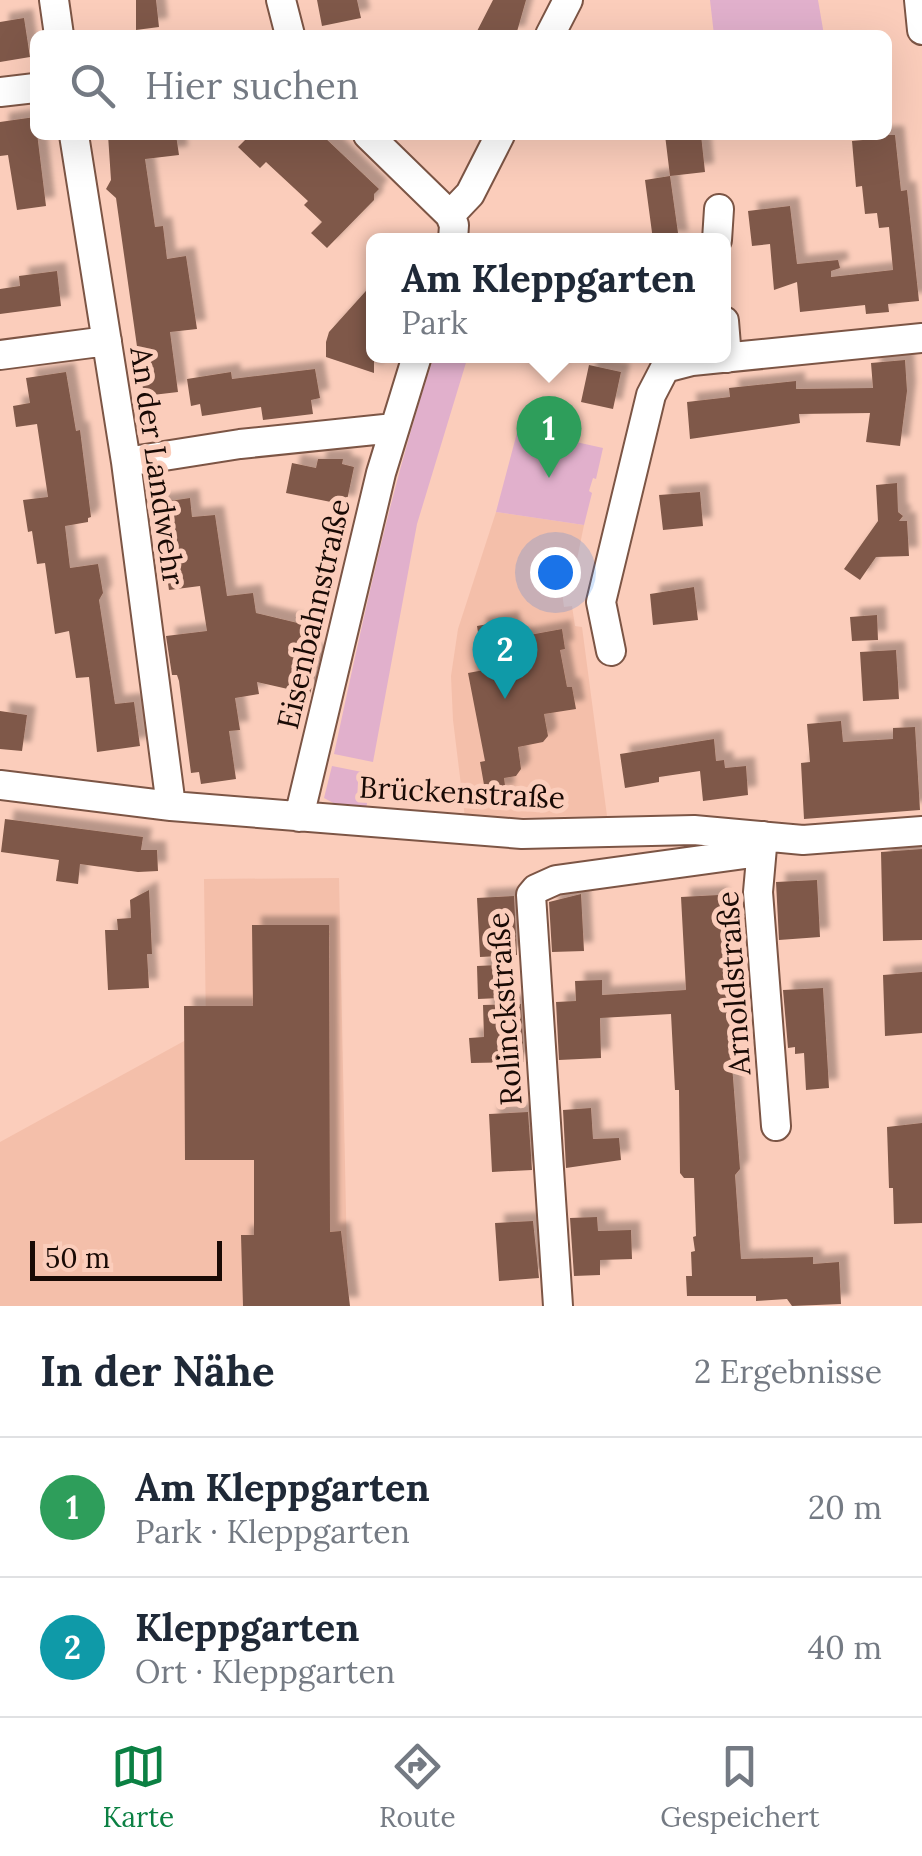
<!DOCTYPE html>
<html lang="de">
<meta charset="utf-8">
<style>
body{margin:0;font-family:Lora,serif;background:#f2f2f3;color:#1f2937}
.scale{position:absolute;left:30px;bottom:25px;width:192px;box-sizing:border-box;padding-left:10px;border:5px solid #190a05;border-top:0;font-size:28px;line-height:35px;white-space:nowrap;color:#190a05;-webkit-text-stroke:8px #fbcdbb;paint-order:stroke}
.you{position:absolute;left:555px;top:572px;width:35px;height:35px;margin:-25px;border:8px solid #fff;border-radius:50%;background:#1a73e8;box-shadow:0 0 0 15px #1a73e833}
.badge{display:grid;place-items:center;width:65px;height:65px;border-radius:50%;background:#0b8043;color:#fff;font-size:32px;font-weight:700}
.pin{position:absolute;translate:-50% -82px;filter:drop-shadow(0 2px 5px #0008)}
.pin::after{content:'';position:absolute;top:52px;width:35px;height:30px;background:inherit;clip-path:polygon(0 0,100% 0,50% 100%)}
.popup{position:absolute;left:366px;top:233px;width:365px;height:130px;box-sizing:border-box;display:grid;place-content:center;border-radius:15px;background:#fff;filter:drop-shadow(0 2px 8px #0005);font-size:32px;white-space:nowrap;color:#747a83}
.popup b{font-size:38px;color:#1f2937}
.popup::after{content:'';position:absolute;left:50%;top:100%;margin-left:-20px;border:20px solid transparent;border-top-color:#fff}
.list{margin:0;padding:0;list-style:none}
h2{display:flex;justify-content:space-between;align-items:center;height:130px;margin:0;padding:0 40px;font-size:42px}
h2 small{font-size:32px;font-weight:400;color:#747a83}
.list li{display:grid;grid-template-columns:65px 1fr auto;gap:30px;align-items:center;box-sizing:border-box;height:140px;padding:0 40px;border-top:2px solid #e0e1e3}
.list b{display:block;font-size:38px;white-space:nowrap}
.list p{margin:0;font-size:32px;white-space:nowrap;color:#747a83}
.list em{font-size:32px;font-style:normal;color:#747a83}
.icon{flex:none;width:55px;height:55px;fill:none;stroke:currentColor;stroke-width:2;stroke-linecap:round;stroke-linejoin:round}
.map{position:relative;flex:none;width:922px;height:1306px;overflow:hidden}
.search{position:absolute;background:#fff;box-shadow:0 10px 40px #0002;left:30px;right:30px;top:30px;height:110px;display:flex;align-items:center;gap:25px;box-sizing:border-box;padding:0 35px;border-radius:15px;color:#747a83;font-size:38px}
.sheet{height:410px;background:#fff}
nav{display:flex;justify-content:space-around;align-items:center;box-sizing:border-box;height:140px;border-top:2px solid #e0e1e3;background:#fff;font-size:28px;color:#747a83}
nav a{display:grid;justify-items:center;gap:5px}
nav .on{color:#0b8043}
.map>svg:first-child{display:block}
.built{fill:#f4bfaa}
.green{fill:#e1b0cc}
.building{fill:#7f5848;filter:url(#shadow)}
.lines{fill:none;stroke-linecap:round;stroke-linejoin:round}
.street-casing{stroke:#7c5545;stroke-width:32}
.street{stroke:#fff;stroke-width:28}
.labels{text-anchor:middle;stroke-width:10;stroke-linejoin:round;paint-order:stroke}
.street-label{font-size:30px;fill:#190a05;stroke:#fbcdbb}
</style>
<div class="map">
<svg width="922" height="1306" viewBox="0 0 922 1306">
<defs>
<filter id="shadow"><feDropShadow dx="9" dy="-9" stdDeviation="2.5" flood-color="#0004"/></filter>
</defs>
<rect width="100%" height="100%" fill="#fbcdbb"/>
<!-- built -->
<path class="built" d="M 496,512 L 584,525 L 574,574 L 560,578 L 564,607 L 572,606 L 575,626 L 582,627 L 607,816 L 465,818 L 453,720 L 451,676 L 458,629 Z
M 339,878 L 348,1306 L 0,1306 L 0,1142 L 206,1029 L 204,879 Z"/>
<!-- green -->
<path class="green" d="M 710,0 L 818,0 L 824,35 L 714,35 Z
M 434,356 L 468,356 L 417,524 L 373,762 L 334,754 C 363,620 391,486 434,356 Z
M 518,429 L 603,448 L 596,479 L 593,478 L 589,491 L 592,493 L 584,525 L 496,512 Z
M 332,766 L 372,774 L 366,809 L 337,805 L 324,798 Z"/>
<!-- building -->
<path class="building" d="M 136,0 L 156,0 L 159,27 L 136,30 Z
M 317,0 L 357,0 L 361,18 L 322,26 Z
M 493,0 L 526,0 L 516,35 L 475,35 Z
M 24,18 L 30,57 L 0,62 L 0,22 Z
M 35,117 L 46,206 L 17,210 L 8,155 L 0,156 L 0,122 Z
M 108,135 L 176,135 L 179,155 L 145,159 L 155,227 L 163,226 L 167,259 L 186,256 L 197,329 L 170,332 L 178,392 L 144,396 L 116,198 L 106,189 L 111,180 Z
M 250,135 L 322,135 L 379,189 L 374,194 L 374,200 L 327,248 L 311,233 L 322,222 L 304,205 L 308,201 L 266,162 L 260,168 L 238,147 Z
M 665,135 L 701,135 L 705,172 L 670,176 Z
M 862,135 L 895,135 L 901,191 L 907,190 L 919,301 L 888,304 L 889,312 L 866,314 L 865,305 L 800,312 L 797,282 L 774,290 L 770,244 L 752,246 L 748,211 L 790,206 L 797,264 L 838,260 L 840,268 L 831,271 L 831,277 L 893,270 L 889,227 L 879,228 L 877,213 L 865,214 L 862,186 L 856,187 L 852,141 L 863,140 Z
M 670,176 L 679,240 L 653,240 L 645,180 Z
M 57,271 L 61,306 L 0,314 L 0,289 L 20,286 L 19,276 Z
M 374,282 L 374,373 L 326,357 L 326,342 L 329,332 Z
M 905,360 L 907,391 L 900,446 L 866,442 L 870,413 L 799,414 L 800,423 L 690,439 L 687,402 L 730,397 L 729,388 L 796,381 L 796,389 L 873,388 L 871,363 Z
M 589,365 L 621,372 L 613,409 L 581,402 Z
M 315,369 L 320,398 L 311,400 L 313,414 L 263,420 L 261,407 L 202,416 L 200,404 L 191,406 L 187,379 L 231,372 L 232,379 Z
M 66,372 L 76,431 L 80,430 L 91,517 L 88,518 L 88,522 L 65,526 L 70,568 L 98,564 L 103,593 L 99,600 L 115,704 L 134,702 L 140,746 L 97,752 L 89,677 L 76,678 L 69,631 L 55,634 L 45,563 L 37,564 L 32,531 L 28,532 L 23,500 L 48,497 L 37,424 L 16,427 L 13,406 L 30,403 L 26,378 Z
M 318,459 L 343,459 L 342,464 L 354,467 L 346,505 L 286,493 L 292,463 L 316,468 Z
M 897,483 L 898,512 L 903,516 L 899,521 L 907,521 L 909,556 L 876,557 L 860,580 L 844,569 L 878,521 L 876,485 Z
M 700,492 L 703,526 L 663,530 L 659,495 Z
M 190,498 L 192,517 L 215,515 L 227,596 L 253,593 L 256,613 L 306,625 L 300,651 L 320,655 L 310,694 L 257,682 L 259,694 L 235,698 L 240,730 L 229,731 L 236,779 L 201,784 L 199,772 L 191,773 L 179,681 L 177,675 L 172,675 L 166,636 L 207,631 L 200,586 L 169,590 L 156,503 Z
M 694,587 L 698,620 L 653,625 L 650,594 Z
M 877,615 L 878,640 L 852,641 L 850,617 Z
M 510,620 L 513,638 L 562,629 L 565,649 L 560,650 L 567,687 L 572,687 L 576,709 L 544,714 L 548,736 L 543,742 L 518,747 L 521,769 L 516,776 L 504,778 L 506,793 L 486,796 L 480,762 L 485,761 L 468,673 L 484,670 L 477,626 Z
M 896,650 L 899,699 L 863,701 L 860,652 Z
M 0,711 L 27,715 L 22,751 L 0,749 Z
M 841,721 L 843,742 L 893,739 L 893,728 L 915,727 L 920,810 L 804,819 L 801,763 L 810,762 L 807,724 Z
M 714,739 L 716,761 L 724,760 L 725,768 L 746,766 L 748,795 L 703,801 L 700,771 L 659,777 L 659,782 L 625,788 L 620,754 Z
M 5,819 L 143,837 L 141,850 L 157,850 L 158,871 L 138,872 L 80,864 L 78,884 L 56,881 L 59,860 L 1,852 Z
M 922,849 L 922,940 L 883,941 L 881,852 Z
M 817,880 L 820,937 L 779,940 L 776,882 Z
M 149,890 L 152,954 L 147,954 L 149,988 L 108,990 L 105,930 L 118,930 L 117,919 L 131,918 L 130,900 Z
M 581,894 L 584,951 L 552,952 L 549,902 Z
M 719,895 L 740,1169 L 735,1175 L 741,1259 L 813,1257 L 813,1264 L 839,1262 L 841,1304 L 792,1306 L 787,1299 L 756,1301 L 756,1296 L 687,1296 L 686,1276 L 692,1276 L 691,1252 L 695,1251 L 693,1237 L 696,1236 L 694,1178 L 684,1178 L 680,1173 L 679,1090 L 675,1090 L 671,1014 L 600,1018 L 601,1058 L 559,1060 L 556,1002 L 576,1001 L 575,981 L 602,980 L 602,995 L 686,990 L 681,897 Z
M 514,896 L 517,955 L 480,957 L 477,898 Z
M 252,925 L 329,925 L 330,1232 L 341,1231 L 350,1306 L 243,1306 L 241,1235 L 254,1235 L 254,1160 L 185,1160 L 184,1006 L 253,1006 Z
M 498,965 L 500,998 L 478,999 L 477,966 Z
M 922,972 L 922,1033 L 885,1036 L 883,975 Z
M 823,988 L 829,1088 L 806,1090 L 804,1053 L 795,1054 L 795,1047 L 788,1048 L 783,990 Z
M 521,1004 L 524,1062 L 471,1063 L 469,1038 L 484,1037 L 483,1005 Z
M 591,1108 L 593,1139 L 619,1138 L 621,1160 L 566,1168 L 563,1110 Z
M 528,1112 L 532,1170 L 492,1172 L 489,1114 Z
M 922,1123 L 922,1223 L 894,1224 L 893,1188 L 889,1188 L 887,1127 Z
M 597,1217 L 598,1231 L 631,1230 L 632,1259 L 600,1260 L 600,1275 L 574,1276 L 570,1218 Z
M 533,1221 L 539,1278 L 499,1281 L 495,1223 Z"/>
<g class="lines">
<defs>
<path id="street" d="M 54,0 L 59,35
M 281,0 L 290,35
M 919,0 L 922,30
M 550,35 L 568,0
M 0,92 L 35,88
M 74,135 L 126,462 L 171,806
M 368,135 L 450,215
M 453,240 L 454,225 L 450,215 L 470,194 L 500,135
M 717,240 L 719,209
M 724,321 L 727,358
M 0,355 L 107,341
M 126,462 L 240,444 L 394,428
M 611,651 L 601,602 L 651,395 L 665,368 L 692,361 L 922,338
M 0,785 L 171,806 L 522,834 L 694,830 L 803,840 L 922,831
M 299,817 L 381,473 L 417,356
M 763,836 L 758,892 L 776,1126
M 558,1306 L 531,895 L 536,889 L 556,880 L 745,854 L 763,836"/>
</defs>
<!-- street casing -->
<use href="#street" class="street-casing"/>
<!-- street -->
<use href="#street" class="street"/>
</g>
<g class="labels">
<!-- street labels -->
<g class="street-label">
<text transform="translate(157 466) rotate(82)" y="10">An der Landwehr</text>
<text transform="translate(314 614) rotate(-77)" y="10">Eisenbahnstraße</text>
<text transform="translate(462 793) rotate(3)" y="10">Brückenstraße</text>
<text transform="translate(734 983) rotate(-94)" y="10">Arnoldstraße</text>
<text transform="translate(505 1009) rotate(-94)" y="10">Rolinckstraße</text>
</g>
</g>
</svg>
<div class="scale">50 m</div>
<div class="you"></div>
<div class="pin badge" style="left:549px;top:478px;background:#2e9e5b">1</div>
<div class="popup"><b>Am Kleppgarten</b>Park</div>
<div class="pin badge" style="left:505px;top:699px;background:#0f9aa8">2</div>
<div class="search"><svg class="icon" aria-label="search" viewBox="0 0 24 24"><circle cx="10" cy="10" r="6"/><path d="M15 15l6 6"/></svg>Hier suchen</div>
</div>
<section class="sheet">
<h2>In der Nähe<small>2 Ergebnisse</small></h2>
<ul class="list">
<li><span class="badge" style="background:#2e9e5b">1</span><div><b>Am Kleppgarten</b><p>Park · Kleppgarten</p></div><em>20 m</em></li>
<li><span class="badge" style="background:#0f9aa8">2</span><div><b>Kleppgarten</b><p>Ort · Kleppgarten</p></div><em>40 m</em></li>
</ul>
</section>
<nav>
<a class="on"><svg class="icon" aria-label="map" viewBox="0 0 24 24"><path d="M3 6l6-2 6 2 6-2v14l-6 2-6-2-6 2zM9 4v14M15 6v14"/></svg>Karte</a>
<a><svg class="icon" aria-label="directions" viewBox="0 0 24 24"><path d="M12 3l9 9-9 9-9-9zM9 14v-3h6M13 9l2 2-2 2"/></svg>Route</a>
<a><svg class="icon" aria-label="saved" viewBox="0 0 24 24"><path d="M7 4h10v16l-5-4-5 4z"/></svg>Gespeichert</a>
</nav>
